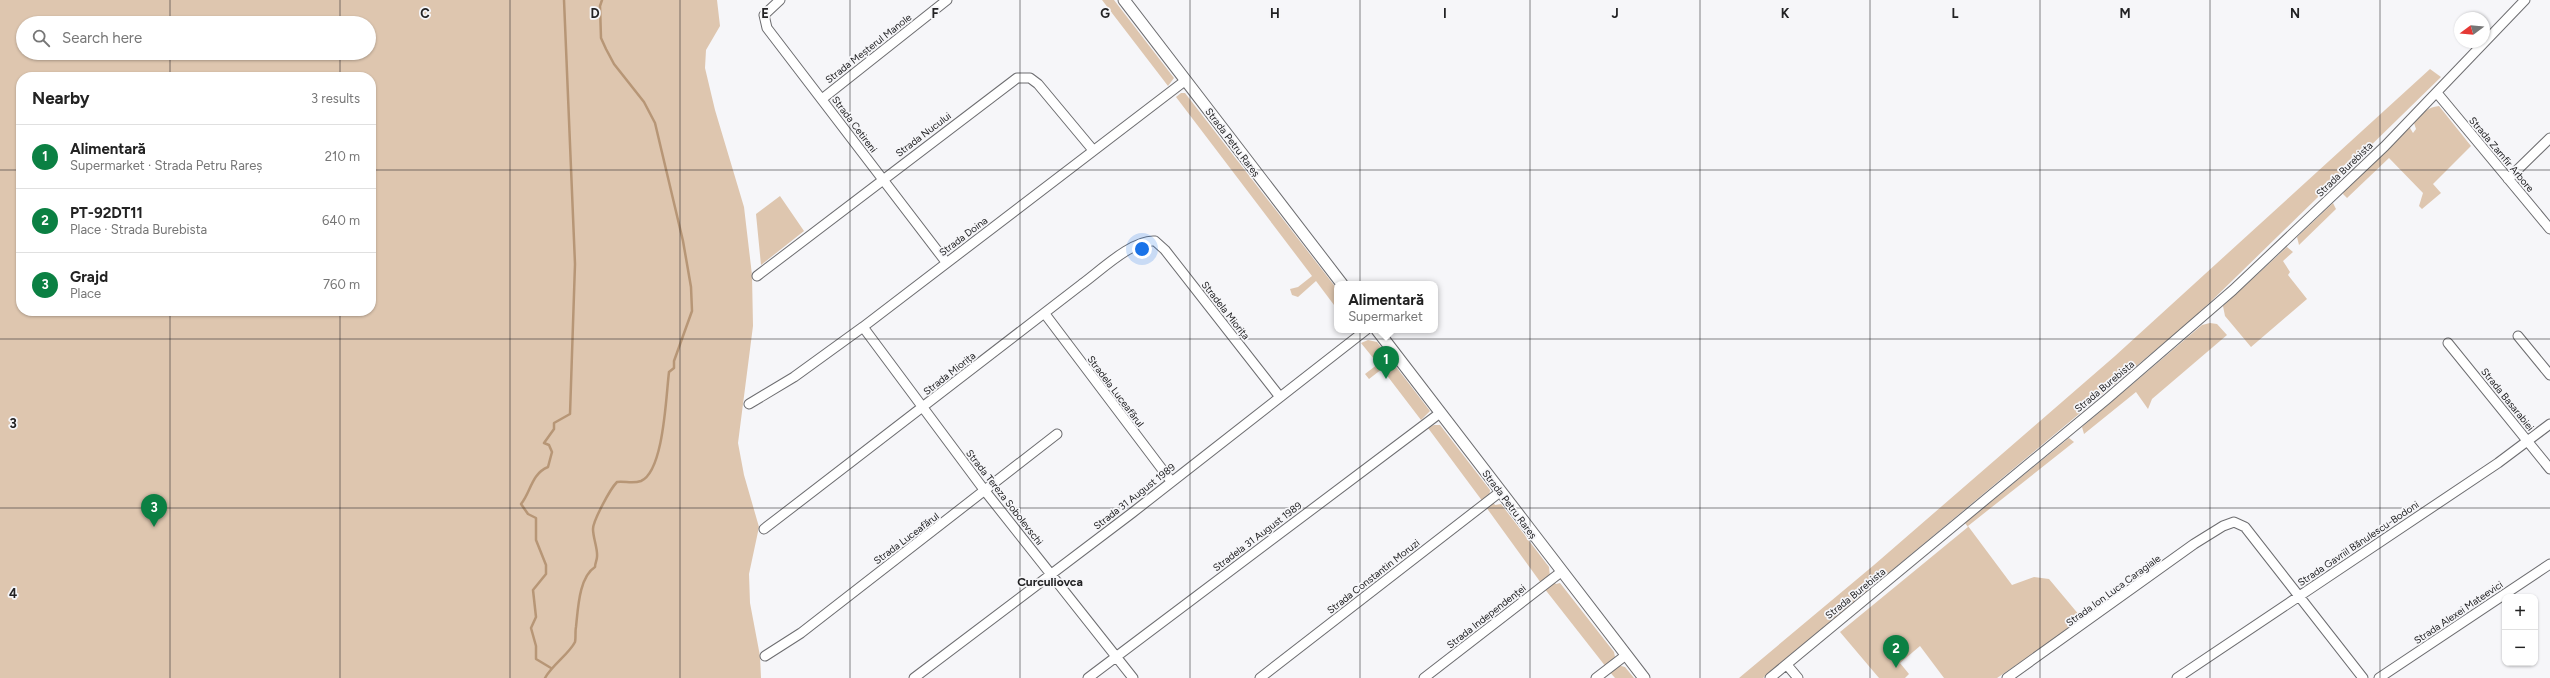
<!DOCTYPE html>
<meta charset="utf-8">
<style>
body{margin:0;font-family:Figtree,sans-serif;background:#f6f6f6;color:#222}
.controls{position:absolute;right:12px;bottom:12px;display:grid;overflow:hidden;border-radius:8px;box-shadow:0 1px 3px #0004}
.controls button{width:36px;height:36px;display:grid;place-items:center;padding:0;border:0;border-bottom:1px solid #e0e0e0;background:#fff;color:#222;font:20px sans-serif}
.compass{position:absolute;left:2454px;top:12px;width:36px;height:36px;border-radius:50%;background:#fff;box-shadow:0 1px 3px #0004;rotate:254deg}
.you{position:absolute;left:1142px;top:249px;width:14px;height:14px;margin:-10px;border:3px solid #fff;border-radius:50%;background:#1a73e8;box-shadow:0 0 0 6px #1a73e833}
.badge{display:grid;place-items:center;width:26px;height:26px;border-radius:50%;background:#0b8043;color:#fff;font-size:13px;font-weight:700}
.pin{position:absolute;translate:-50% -33px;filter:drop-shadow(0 1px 2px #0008)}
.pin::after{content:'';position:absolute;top:21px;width:14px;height:12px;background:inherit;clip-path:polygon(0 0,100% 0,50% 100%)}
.popup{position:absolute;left:1334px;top:281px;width:104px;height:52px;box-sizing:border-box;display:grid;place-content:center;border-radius:8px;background:#fff;filter:drop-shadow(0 1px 3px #0005);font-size:13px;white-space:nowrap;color:#767676}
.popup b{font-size:15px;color:#222}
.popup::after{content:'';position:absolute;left:50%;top:100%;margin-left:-8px;border:8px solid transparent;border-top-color:#fff}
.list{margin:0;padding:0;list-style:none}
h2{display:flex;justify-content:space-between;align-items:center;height:52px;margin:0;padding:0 16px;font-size:17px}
h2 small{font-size:13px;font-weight:400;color:#767676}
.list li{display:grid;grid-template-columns:26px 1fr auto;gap:12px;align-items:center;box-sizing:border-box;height:64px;padding:0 16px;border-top:1px solid #e0e0e0}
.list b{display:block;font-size:15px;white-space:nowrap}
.list p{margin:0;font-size:13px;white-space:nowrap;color:#767676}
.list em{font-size:13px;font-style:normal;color:#767676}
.icon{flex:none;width:22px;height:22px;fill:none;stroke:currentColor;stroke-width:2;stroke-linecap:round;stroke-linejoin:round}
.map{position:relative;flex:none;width:2550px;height:678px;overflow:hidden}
.search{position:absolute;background:#fff;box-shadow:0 1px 3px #0004;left:16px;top:16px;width:360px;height:44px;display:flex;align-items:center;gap:10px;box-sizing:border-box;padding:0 14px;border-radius:22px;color:#767676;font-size:15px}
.panel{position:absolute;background:#fff;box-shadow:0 1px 3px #0004;left:16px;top:72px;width:360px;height:244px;border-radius:16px}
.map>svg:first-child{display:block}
.green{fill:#dec6af;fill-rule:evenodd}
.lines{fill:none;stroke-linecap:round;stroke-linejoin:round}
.stream{stroke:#b79676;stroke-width:2.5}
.minor-casing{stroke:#6d6d70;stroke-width:11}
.major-casing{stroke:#6d6d70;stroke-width:13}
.minor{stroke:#fff;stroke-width:9}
.major{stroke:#fff;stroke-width:11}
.grid{fill:none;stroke:#222224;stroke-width:1;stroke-opacity:0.55}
.labels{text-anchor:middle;stroke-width:3.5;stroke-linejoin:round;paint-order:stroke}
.street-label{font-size:10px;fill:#222224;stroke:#f6f6f9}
.quarter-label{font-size:12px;font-weight:bold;fill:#222224;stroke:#f6f6f9}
.grid-label{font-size:13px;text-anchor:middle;font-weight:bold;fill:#222224;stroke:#f6f6f9;stroke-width:3.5;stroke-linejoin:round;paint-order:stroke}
</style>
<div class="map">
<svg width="2550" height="678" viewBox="0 0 2550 678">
<rect width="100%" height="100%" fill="#f6f6f9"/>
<!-- green -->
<path class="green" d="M 0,0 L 717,0 L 720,26 L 706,50 L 705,68 L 715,110 L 744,207 L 752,275 L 753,326 L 738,443 L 744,475 L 759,527 L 749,574 L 750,603 L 760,656 L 761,678 L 0,678 ZM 23,23 L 369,23 L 369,53 L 23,53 ZM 21,77 L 371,77 L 371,311 L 21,311 Z
M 1102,0 L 1114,0 L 1174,78 L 1168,86 Z
M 2430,69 L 2441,77 L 2195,317 L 1763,678 L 1739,678 L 1874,565 L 2115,356 Z
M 1181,93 L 1185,93 L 1337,289 L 1337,309 L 1316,281 L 1298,297 L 1292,295 L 1290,289 L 1298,287 L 1312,276 L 1176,97 Z
M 2439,106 L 2471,146 L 2433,184 L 2441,193 L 2422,209 L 2419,206 L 2423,193 L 2389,158 L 2347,198 L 2343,194 L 2344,191 L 2407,128 L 2410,128 L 2413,133 L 2416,129 L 2414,123 C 2422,114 2427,107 2439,106 Z
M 780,196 L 804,231 L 761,265 L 756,214 Z
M 2333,203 L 2336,209 L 2299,245 L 2297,237 Z
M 2287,247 L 2293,252 L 2283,261 L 2290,272 L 2288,275 L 2307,299 L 2251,347 L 2225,316 L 2223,306 Z
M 2210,323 L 2217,324 L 2227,335 L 2152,399 L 2148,409 L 2136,392 L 2084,434 L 2082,427 L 2202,325 Z
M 1368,340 L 1377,342 L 1430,411 L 1421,420 L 1382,369 L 1369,379 L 1365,374 L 1378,364 L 1361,343 Z
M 1434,425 L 1440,425 L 1490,490 L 1489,498 L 1483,502 L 1428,428 Z
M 2069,438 L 2074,442 L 1968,526 L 2012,585 L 2034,577 L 2049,579 L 2080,616 L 2069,624 L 2071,628 L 1997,678 L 1944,678 L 1920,646 L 1900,663 L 1909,674 L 1905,678 L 1879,678 L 1840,632 L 1968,527 L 1965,523 Z
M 1493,502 L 1495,505 L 1501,504 L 1549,567 L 1550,577 L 1541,583 L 1486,507 Z
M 1553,581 L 1556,584 L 1560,583 L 1614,652 L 1615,657 L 1606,667 L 1544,588 Z
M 1617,665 L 1625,667 L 1634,678 L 1615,678 L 1609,671 Z"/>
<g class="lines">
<!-- stream -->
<path class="stream" d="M 551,668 L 536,659 L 536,646 L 531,628 L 536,617 L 533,590 L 546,574 L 546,565 L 536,540 L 536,518 L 528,514 L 521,504 C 531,492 531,474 548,467 L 552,452 L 549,445 L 544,443 L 554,429 L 554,423 L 570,414 L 575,264 L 564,0
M 545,678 C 552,665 569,654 575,642 C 576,638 575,631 576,627 C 578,609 579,577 595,567 C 595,563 597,560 597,557 C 598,549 593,538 593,529 C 593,521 610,489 617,482 C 625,481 633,484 641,481 C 664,471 666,395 669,372 L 674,368 L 674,361 L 692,311 L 691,287 L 683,241 L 655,123 L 644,102 L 614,64 L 606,49 L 601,38 L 600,6 L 602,0"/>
<defs>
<path id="minor" d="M 780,0 L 764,15 L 767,28 L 946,262
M 2437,93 L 2550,229
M 822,99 L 947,0
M 2508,179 L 2550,138
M 757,276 L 1017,78 L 1030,78 L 1038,84 L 1093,150
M 1045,314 L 1171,481
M 863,327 L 985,491 L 1133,678
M 2518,336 L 2550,375
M 2448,343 L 2550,469
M 749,404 L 794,377 L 863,327 L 1186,80
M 764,529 L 1082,284 C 1100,271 1133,239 1155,241 L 1165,250 L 1280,397
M 765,656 L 801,633 L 1057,434
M 1787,665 L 1798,678
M 914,678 L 1132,513 L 1366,330
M 1088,678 L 1440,413
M 1260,678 L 1500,492
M 1424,678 L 1561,572
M 1596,678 L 1626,655
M 1770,678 L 2107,399 L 2233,290 L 2385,146 L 2525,0
M 2007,678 L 2194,544 L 2223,526 L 2234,522 L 2245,527 L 2363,678
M 2177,678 L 2498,463 L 2550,424
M 2379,678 L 2550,564"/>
<path id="major" d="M 1124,0 L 1342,284
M 1377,330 L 1644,678"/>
</defs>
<!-- minor casing -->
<use href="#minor" class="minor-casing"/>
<!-- major casing -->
<use href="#major" class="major-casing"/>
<!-- minor -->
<use href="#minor" class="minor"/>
<!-- major -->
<use href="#major" class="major"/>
</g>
<!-- grid -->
<path class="grid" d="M 170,0 L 170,23M 340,0 L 340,23M 510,0 L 510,678M 680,0 L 680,678M 850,0 L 850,678M 1020,0 L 1020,678M 1190,0 L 1190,678M 1360,0 L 1360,678M 1530,0 L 1530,678M 1700,0 L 1700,678M 1870,0 L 1870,678M 2040,0 L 2040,678M 2210,0 L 2210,678M 2380,0 L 2380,678M 170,53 L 170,77M 340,53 L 340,77M 0,170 L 21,170M 371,170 L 2550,170M 170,311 L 170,678M 340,311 L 340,678M 0,339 L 2550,339M 0,508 L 2550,508"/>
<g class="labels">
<!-- street labels -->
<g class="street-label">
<text transform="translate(868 48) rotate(-38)" y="4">Strada Meșterul Manole</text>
<text transform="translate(855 124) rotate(53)" y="4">Strada Cetireni</text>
<text transform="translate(923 134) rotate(-37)" y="4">Strada Nucului</text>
<text transform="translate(1233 142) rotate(53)" y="4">Strada Petru Rareș</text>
<text transform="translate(2502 154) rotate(50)" y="4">Strada Zamfir Arbore</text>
<text transform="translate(2344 169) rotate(-44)" y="4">Strada Burebista</text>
<text transform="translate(963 236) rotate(-37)" y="4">Strada Doina</text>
<text transform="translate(1226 310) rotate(52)" y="4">Stradela Miorița</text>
<text transform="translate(949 373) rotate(-38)" y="4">Strada Miorița</text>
<text transform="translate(2104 386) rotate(-40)" y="4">Strada Burebista</text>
<text transform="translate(1116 391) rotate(53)" y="4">Stradela Luceafărul</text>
<text transform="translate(2508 399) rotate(51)" y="4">Strada Basarabiei</text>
<text transform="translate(1134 496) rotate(-38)" y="4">Strada 31 August 1989</text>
<text transform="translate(1005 497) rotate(52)" y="4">Strada Tereza Sobolevschi</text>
<text transform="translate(1510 504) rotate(53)" y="4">Strada Petru Rareș</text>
<text transform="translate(1257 536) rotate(-37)" y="4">Stradela 31 August 1989</text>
<text transform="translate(906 538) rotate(-37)" y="4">Strada Luceafărul</text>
<text transform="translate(2358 543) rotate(-34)" y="4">Strada Gavriil Bănulescu-Bodoni</text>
<text transform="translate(1373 576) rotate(-38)" y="4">Strada Constantin Moruzi</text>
<text transform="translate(2113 590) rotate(-36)" y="4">Strada Ion Luca Caragiale</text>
<text transform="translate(1855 593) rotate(-39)" y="4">Strada Burebista</text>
<text transform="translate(2458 612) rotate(-34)" y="4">Strada Alexei Mateevici</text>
<text transform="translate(1486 616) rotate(-38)" y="4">Strada Independenței</text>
</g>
<!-- quarter labels -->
<g class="quarter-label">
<text x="1050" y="586">Curculiovca</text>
</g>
</g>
<g class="grid-label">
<text x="425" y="18">C</text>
<text x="595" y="18">D</text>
<text x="765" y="18">E</text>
<text x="935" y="18">F</text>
<text x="1105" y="18">G</text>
<text x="1275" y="18">H</text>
<text x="1445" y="18">I</text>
<text x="1615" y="18">J</text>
<text x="1785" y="18">K</text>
<text x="1955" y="18">L</text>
<text x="2125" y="18">M</text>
<text x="2295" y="18">N</text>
<text x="13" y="428">3</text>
<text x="13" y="598">4</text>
</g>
</svg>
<div class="controls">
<button>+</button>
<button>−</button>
</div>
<svg class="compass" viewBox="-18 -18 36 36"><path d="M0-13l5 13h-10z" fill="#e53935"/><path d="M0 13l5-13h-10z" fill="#767676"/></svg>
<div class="you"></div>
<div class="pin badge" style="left:1386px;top:379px">1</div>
<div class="popup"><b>Alimentară</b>Supermarket</div>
<div class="pin badge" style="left:1896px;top:668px">2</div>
<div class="pin badge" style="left:154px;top:527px">3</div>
<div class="search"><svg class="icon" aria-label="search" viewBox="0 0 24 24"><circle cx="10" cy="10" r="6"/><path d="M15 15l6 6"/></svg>Search here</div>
<section class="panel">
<h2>Nearby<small>3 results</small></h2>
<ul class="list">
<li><span class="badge">1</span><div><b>Alimentară</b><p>Supermarket · Strada Petru Rareș</p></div><em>210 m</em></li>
<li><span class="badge">2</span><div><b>PT-92DT11</b><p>Place · Strada Burebista</p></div><em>640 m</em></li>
<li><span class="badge">3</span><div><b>Grajd</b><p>Place</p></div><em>760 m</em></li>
</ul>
</section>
</div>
